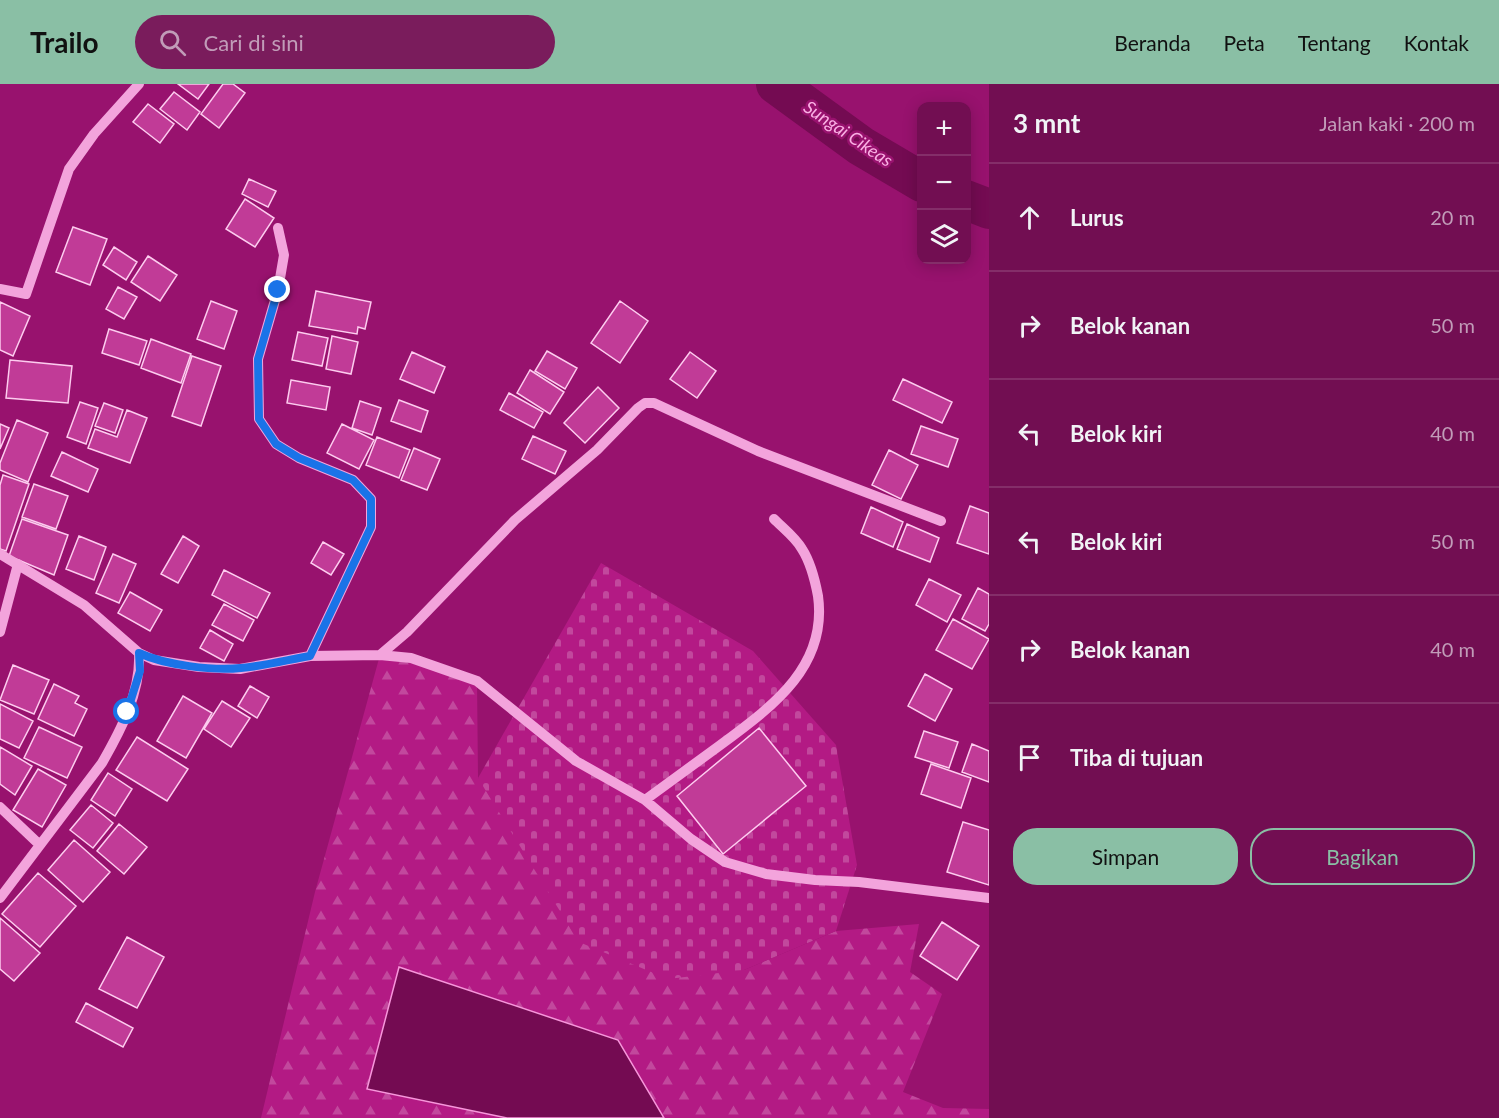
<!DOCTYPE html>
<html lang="id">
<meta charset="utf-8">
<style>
body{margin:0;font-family:Lato,sans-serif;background:#7a1c5c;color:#f1f3f6}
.controls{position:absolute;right:18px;top:18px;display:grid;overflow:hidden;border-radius:12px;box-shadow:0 3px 15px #0003}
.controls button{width:54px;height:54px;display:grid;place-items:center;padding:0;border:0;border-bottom:2px solid #842e69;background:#720e52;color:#f1f3f6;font:30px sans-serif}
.stop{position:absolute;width:18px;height:18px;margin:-14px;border:4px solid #1a73e8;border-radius:50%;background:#fff}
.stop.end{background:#1a73e8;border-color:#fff;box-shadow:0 2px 6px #0008}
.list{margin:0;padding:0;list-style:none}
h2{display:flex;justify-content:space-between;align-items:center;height:78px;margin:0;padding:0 24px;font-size:26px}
h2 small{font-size:20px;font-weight:400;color:#c19cb8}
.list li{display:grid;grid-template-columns:39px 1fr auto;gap:18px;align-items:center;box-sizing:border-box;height:108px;padding:0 24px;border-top:2px solid #842e69}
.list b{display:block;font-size:22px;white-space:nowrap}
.list em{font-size:20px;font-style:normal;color:#c19cb8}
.actions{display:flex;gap:12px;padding:18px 24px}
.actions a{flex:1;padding:14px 0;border:2px solid #8abfa5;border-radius:24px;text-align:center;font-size:21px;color:#8abfa5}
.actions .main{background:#8abfa5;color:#111}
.icon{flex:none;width:33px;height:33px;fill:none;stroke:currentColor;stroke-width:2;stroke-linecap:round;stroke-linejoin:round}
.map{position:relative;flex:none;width:989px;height:1034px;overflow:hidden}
header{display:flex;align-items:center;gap:36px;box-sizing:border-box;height:84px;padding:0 30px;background:#8abfa5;color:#111}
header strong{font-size:28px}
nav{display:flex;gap:33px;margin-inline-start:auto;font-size:21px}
.search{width:420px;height:54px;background:#7a1c5c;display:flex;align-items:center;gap:15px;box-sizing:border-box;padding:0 21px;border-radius:33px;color:#c19cb8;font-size:22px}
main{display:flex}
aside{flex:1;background:#720e52}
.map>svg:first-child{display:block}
.forest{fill:url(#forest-firs)}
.cemetery{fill:url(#cemetery-stones)}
.water{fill:#740b52;stroke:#f796db;stroke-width:1.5}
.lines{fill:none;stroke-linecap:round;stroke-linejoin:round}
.river{stroke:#740b52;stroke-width:40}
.building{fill:#c13b97;stroke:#fdccef;stroke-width:1.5}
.minor{stroke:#f3a4dc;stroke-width:10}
.route{stroke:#1a73e8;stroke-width:8}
.labels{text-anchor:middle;stroke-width:5;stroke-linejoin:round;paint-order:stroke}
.water-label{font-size:18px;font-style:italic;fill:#fab0e4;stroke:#98126e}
</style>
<header>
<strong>Trailo</strong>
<div class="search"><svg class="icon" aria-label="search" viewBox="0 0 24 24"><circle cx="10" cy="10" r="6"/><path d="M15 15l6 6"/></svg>Cari di sini</div>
<nav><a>Beranda</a><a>Peta</a><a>Tentang</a><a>Kontak</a></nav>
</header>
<main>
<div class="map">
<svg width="989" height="1034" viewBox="0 0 989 1034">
<defs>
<pattern id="forest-firs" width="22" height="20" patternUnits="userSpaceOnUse" patternTransform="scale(1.5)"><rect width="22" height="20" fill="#b31a84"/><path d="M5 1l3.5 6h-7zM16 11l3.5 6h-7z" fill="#c2489d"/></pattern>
<pattern id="cemetery-stones" width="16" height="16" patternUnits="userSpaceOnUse" patternTransform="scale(1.5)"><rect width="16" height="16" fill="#b31a84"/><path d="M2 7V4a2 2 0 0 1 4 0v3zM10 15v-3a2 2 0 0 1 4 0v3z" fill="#c2489d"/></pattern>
</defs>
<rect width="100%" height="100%" fill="#98126e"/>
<!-- forest -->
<path class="forest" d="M 380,571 L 477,597 L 478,694 L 744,886 L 836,847 L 919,840 L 910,888 L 942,910 L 903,1008 L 943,1024 L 989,1025 L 989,1034 L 664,1034 L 618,956 L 399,883 L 367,1005 L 507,1034 L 261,1034 L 315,808 Z"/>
<!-- cemetery -->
<path class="cemetery" d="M 601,479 L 753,567 L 836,661 L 857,781 L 836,847 L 744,886 L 668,895 L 579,858 L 478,694 Z"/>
<!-- water -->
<path class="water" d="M 399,883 L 618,956 L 664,1034 L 507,1034 L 367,1005 Z"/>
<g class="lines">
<!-- river -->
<path class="river" d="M 776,0 L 861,62 L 922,98
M 966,116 L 989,125"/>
</g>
<!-- building -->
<path class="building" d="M 178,0 L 209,0 L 198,15 Z
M 223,0 L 233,0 L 245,9 L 219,44 L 201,30 Z
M 174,8 L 200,28 L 187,46 L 160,25 Z
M 148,20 L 174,40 L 160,59 L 133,38 Z
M 249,95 L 276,107 L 268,123 L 242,110 Z
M 245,115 L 274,134 L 255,163 L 226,145 Z
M 73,143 L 107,155 L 90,201 L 56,188 Z
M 114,163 L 137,178 L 126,196 L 103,181 Z
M 148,172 L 177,191 L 160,217 L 131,198 Z
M 118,203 L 137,213 L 124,235 L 106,225 Z
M 316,207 L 371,218 L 365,245 L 358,243 L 357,250 L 309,242 Z
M 211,217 L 237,227 L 224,265 L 197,255 Z
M 620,217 L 648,237 L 620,279 L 591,259 Z
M 0,218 L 30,232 L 13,272 L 0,266 Z
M 109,245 L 147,257 L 139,281 L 102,269 Z
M 298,248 L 328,254 L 322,282 L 292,276 Z
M 332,252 L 358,258 L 351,290 L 326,285 Z
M 151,255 L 191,270 L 181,299 L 141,284 Z
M 547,267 L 577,284 L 565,305 L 535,287 Z
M 412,268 L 445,283 L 434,309 L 400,295 Z
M 690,268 L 716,287 L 697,314 L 670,295 Z
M 192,272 L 221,282 L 201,342 L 172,332 Z
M 10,276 L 72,282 L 68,319 L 6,314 Z
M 530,286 L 564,308 L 550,330 L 517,309 Z
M 903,295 L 952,318 L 942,339 L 893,316 Z
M 291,296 L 330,303 L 326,326 L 287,319 Z
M 598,303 L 619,324 L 585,359 L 564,339 Z
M 509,309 L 543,328 L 534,344 L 500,326 Z
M 399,316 L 428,327 L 421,348 L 391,337 Z
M 360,317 L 381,324 L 372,351 L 352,344 Z
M 80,318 L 98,324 L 86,360 L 67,353 Z
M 104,319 L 123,326 L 115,349 L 95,342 Z
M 127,326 L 147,334 L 130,379 L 88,364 L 95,345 L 117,353 Z
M 17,336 L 48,349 L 28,398 L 0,386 L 0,379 Z
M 0,340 L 9,344 L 0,365 Z
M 342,340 L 374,356 L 359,385 L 327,369 Z
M 921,342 L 958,355 L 948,383 L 911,370 Z
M 533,352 L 566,367 L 555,390 L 522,375 Z
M 377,353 L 410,366 L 399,394 L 366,381 Z
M 414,364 L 440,375 L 427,406 L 401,396 Z
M 889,366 L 918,381 L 901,415 L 872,401 Z
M 62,368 L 98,385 L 88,408 L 51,392 Z
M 3,391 L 29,400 L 6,467 L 0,465 L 0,401 Z
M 34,400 L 68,412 L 56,445 L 22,433 Z
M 970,422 L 989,429 L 989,470 L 957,459 Z
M 871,423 L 903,438 L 893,463 L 861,449 Z
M 22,435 L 68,451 L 54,491 L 9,472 Z
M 907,440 L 939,454 L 930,478 L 897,465 Z
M 79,452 L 106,463 L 94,496 L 66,485 Z
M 183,452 L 199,462 L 178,499 L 161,490 Z
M 323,458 L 344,470 L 331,491 L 311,479 Z
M 113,470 L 136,480 L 119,519 L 96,509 Z
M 224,486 L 270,509 L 257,534 L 212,511 Z
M 929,495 L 961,511 L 947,538 L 916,521 Z
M 978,504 L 989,510 L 989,540 L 985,547 L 962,535 Z
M 130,508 L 162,526 L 150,547 L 118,529 Z
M 224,520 L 254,536 L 243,557 L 212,541 Z
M 953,535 L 989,555 L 972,585 L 936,566 Z
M 210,546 L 233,560 L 224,577 L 200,564 Z
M 13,581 L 49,596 L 34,630 L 0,616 Z
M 925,590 L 952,605 L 935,637 L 908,622 Z
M 54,600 L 79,612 L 75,619 L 87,625 L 74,652 L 38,635 Z
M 250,602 L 269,613 L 257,634 L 238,622 Z
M 183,612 L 212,629 L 186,674 L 157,657 Z
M 222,617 L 250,634 L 231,663 L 204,645 Z
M 0,620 L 33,637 L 19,664 L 0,655 Z
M 39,643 L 82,663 L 67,694 L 24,674 Z
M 759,644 L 806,702 L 723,770 L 677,712 Z
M 924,647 L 958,658 L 949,684 L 915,673 Z
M 137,653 L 188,685 L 167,717 L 116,686 Z
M 972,660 L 989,667 L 989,698 L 962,688 Z
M 0,663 L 32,682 L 15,711 L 0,700 Z
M 931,680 L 971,694 L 961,724 L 921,710 Z
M 38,685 L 66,701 L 42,743 L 13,726 Z
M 108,689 L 132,705 L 115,732 L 91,716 Z
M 91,721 L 113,739 L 93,764 L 70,746 Z
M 963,738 L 989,746 L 989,801 L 947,788 Z
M 119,740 L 147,763 L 124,790 L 97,767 Z
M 74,756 L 110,788 L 83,818 L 48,786 Z
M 38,789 L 76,822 L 40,863 L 2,830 Z
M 0,834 L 40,869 L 14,897 L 0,885 Z
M 942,838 L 979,862 L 957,896 L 920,872 Z
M 127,853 L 164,873 L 137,924 L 99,905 Z
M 86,919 L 133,944 L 123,963 L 76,938 Z"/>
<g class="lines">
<!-- minor -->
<path class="minor" d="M 278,144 L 284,171 L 278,206 L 258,275 L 259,335 L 276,360 L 299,374 L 353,396 L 371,415 L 371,443 L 310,572
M 0,205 L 26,210 L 69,85 L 94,50 L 139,0
M 0,470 L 84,521 L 139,569 L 154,576 L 199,583 L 240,585 L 310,572 L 380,571 L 411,574 L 477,597 L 576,677 L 645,716 L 691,755 L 725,778 L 766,790 L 815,796 L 859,798 L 989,814
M 0,548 L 18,480
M 380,571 L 407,548 L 515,436 L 597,366 L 638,324 L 645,319 L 654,319 L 758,367 L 941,437
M 645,716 C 670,698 694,680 719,662 C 770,624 828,584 818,512 C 815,496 811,479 802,465 C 796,454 783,444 774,435
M 0,723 L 40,761
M 0,814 L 102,679 C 121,646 141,608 139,569"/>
</g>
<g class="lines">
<!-- route -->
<path class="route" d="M 127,628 L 140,587 L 139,569 C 165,581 213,587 241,584 C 264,582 287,576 310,572 L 371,443 L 371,415 L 353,396 L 299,374 L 276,360 L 259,335 L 258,275 L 278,206"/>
</g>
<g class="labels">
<!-- water labels -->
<g class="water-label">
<text transform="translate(848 50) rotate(34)" y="6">Sungai Cikeas</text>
</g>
</g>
</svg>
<div class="controls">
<button>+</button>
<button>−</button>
<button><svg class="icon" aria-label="layers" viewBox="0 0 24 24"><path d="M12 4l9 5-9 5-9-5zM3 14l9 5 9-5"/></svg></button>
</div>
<div class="stop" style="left:127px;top:628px"></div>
<div class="stop end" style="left:278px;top:206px"></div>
</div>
<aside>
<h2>3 mnt<small>Jalan kaki · 200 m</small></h2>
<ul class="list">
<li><svg class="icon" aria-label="ahead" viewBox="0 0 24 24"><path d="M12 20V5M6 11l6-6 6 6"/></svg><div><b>Lurus</b></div><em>20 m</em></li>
<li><svg class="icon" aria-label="right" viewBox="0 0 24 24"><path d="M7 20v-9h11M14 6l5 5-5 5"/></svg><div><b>Belok kanan</b></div><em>50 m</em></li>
<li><svg class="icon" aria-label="left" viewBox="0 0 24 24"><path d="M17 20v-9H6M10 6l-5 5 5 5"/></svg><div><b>Belok kiri</b></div><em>40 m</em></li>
<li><svg class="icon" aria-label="left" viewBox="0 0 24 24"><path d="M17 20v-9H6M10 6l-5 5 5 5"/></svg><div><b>Belok kiri</b></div><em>50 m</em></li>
<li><svg class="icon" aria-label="right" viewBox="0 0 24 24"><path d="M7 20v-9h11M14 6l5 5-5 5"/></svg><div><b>Belok kanan</b></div><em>40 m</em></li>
<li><svg class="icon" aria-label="arrive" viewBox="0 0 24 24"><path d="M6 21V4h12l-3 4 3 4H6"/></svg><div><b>Tiba di tujuan</b></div></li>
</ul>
<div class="actions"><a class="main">Simpan</a><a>Bagikan</a></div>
</aside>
</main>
